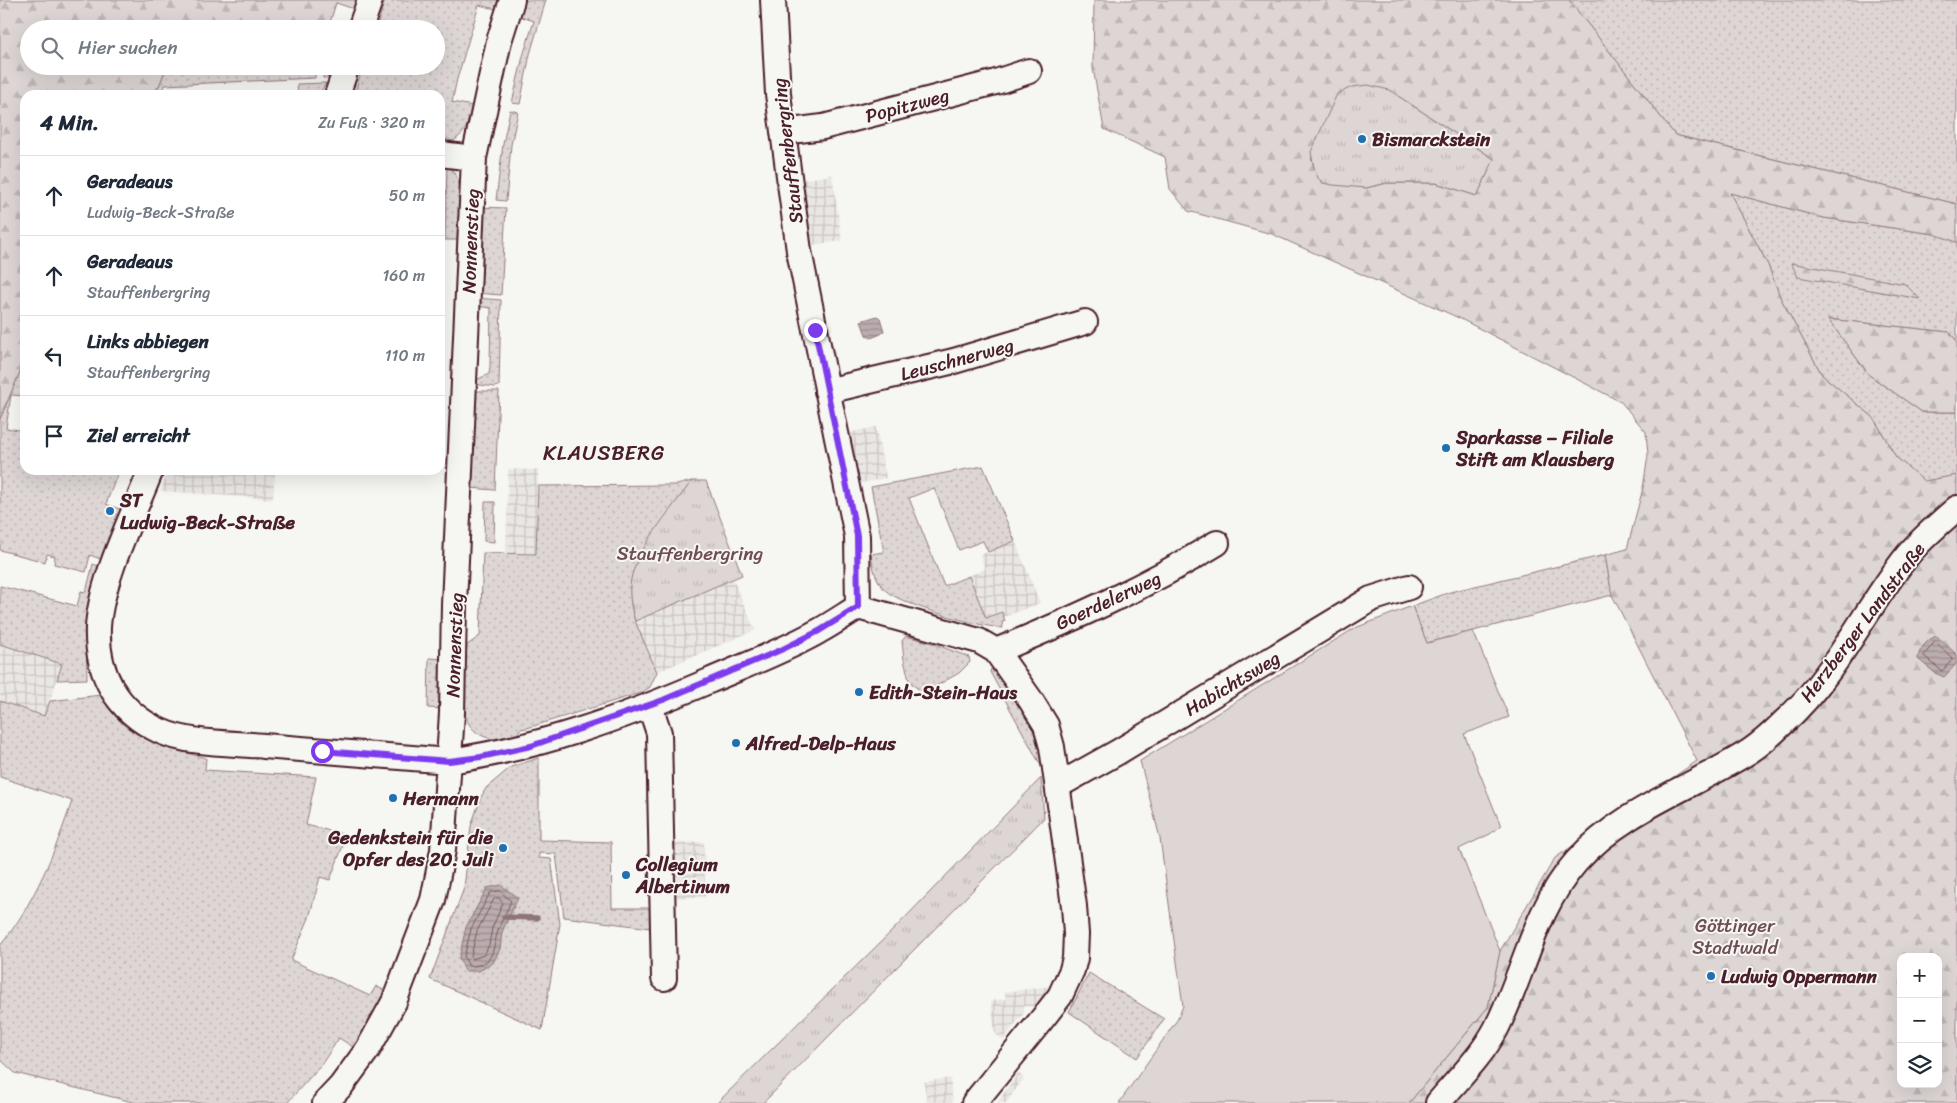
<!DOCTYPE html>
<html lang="de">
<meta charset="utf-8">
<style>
body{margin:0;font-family:Sriracha,sans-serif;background:#f6f6f7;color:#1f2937}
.controls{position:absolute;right:15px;bottom:15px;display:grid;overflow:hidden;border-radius:10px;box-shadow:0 5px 20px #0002}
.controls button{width:45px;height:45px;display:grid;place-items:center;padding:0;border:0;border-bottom:1px solid #e0e1e3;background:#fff;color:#1f2937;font:25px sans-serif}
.stop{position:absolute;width:15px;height:15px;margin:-11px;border:4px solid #7c3aed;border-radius:50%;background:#fff}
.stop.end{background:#7c3aed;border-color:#fff;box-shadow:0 1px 5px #0008}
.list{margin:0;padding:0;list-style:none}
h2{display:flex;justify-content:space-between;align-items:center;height:65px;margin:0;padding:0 20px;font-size:21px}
h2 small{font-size:16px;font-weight:400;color:#747a83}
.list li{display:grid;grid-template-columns:32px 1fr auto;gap:15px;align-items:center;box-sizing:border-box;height:80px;padding:0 20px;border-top:1px solid #e0e1e3}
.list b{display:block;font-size:19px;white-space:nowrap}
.list p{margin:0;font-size:16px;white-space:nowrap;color:#747a83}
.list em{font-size:16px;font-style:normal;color:#747a83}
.icon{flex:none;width:28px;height:28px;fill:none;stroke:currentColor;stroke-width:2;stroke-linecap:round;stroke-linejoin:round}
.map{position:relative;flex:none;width:1957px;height:1103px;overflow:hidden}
.search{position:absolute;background:#fff;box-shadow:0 5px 20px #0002;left:20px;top:20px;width:425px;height:55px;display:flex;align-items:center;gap:12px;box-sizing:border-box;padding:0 18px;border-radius:28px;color:#747a83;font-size:19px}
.panel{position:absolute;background:#fff;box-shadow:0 5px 20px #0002;left:20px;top:90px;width:425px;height:385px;border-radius:15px}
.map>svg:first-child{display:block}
.industrial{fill:url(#industrial-grid)}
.grass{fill:url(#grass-dots);stroke:#947a80}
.forest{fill:url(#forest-firs);stroke:#947a80;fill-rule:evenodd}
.park{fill:url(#park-tufts);stroke:#947a80}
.garden{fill:#ddd6d5;stroke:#947a80}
.water{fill:url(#water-rules);stroke:#8e747a}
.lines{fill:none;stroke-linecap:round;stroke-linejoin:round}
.shore{stroke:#77585f;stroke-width:1}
.stream{stroke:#8e747a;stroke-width:5.5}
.minor-casing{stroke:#4a1f2b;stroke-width:28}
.minor{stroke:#f6f6f2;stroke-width:24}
.route{stroke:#7c3aed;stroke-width:6}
.poi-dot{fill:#1f6fb2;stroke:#f6f6f2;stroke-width:2}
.labels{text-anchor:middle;stroke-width:4;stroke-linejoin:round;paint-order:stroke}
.street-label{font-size:19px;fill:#4a1f2b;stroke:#f6f6f2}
.poi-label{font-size:19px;font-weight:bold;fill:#4a1f2b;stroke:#f6f6f2;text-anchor:start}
.park-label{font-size:19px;fill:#6f4d56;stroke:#f6f6f2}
.quarter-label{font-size:21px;letter-spacing:1px;fill:#4a1f2b;stroke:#f6f6f2}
</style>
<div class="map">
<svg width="1957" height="1103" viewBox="0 0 1957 1103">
<defs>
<pattern id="industrial-grid" width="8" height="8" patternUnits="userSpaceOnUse" patternTransform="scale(1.25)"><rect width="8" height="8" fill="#e9e6e3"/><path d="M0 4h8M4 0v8" fill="none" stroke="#c9c5c3"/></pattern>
<pattern id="grass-dots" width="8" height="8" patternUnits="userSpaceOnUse" patternTransform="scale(1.25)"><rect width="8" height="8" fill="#ddd6d5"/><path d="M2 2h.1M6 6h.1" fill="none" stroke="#bfb7b7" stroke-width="1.8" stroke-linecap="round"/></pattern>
<pattern id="forest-firs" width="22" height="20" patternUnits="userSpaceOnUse" patternTransform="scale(1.25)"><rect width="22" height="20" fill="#ddd6d5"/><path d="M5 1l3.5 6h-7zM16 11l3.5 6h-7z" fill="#bfb7b7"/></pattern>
<pattern id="park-tufts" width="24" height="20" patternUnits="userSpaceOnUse" patternTransform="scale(1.25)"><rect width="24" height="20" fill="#ddd6d5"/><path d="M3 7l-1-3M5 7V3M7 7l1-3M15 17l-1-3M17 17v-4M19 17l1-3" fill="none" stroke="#bfb7b7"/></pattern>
<pattern id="water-rules" width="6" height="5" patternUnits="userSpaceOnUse" patternTransform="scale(1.25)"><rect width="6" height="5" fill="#bbadae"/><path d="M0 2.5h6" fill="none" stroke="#9a8c8e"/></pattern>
</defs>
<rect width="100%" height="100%" fill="#f6f6f2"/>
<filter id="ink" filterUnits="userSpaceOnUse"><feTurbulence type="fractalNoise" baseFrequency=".02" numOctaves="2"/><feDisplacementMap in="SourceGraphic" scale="10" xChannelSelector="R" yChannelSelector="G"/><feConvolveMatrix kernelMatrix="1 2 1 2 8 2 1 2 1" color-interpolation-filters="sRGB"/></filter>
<g filter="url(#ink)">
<!-- industrial -->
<path class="industrial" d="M 832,175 L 842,241 L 811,245 L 801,180 Z
M 876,427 L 886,478 L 857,484 L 847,433 Z
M 508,469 L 538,470 L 536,554 L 506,553 Z
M 168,470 L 275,470 L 273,499 L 161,491 Z
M 1015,541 L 1040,603 L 1004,617 L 1002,612 L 986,618 L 969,576 L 985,569 L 980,555 Z
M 733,579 L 755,630 L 657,672 L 635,621 Z
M 0,644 L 62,664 L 45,716 L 0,701 Z
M 704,842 L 705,897 L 676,898 L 675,843 Z
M 1052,986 L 1036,1007 L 1024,1006 L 1024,1013 L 1003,1040 L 995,1033 L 991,1001 L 1006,999 L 1005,992 Z
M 1018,1073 L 1024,1078 L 1006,1103 L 997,1103 Z
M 950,1078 L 953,1103 L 927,1103 L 924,1082 Z"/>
<!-- grass -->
<path class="grass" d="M 385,0 L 503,0 L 500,10 L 479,5 L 457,79 L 452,102 L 472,106 C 469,121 467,133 453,141 L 440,138 L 440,95 L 354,95 L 363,66 L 436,66 L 436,29 L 376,29 Z
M 525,0 L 546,0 L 530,54 L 520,104 L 512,103 L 523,56 L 534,21 L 519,16 Z
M 1569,0 L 1957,0 L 1957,204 L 1675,135 Z
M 300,23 L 308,29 L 210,29 Z
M 167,66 L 332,66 L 328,78 L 323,78 L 323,69 L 315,69 L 315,78 L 165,85 L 160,95 L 151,95 L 159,86 Z
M 326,83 L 319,95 L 298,95 L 297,84 Z
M 510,110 L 518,112 L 511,145 L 506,201 L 496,200 L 503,144 Z
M 447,165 C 468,179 459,218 459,240 L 445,240 Z
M 1730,193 L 1824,218 L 1934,234 L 1957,242 L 1957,341 L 1949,332 L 1828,319 L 1869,375 L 1922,412 L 1957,412 L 1957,475 L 1924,482 L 1896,457 L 1873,417 L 1822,375 L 1781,299 L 1768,265 Z
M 479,207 L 506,208 L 501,295 L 475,293 Z
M 476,298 L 501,300 L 499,386 L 495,387 L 473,384 L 474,381 L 489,374 L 490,368 L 491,308 L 476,306 Z
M 25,360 L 25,396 L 11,395 L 6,428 L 25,431 L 25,470 L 119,470 L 106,504 L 122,510 L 103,560 L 90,555 L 86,572 L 54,564 L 55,556 L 47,554 L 45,562 L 0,550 L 0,419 Z
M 472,391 L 499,391 L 495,490 L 469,488 Z
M 983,466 L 1015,541 L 988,552 L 983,541 L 959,550 L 934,488 L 909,498 L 944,586 L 969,576 L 986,618 L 1002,612 L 1005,621 L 1002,622 L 1003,628 C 980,627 901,605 885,590 C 875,579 873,568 871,554 L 884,552 L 871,487 Z
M 692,481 L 654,534 L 633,572 L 630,587 L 631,605 L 635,621 L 657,672 L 650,687 L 643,692 L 527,728 L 520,729 L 515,739 C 450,747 462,691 463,648 L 480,636 L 483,553 L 536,554 L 538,486 L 677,485 Z
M 485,502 L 495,502 L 494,542 L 484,541 Z
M 1605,555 L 1612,595 L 1427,643 L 1412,606 L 1450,592 Z
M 93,564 L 101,567 L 86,638 L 87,679 L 57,680 L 62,664 L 0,644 L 0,586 L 77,606 L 81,591 L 86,592 Z
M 906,636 L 929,642 L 969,657 L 970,662 L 959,673 L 927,691 L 920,690 L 913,685 L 909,680 L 904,660 L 902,641 Z
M 429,658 L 443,659 L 441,709 L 428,708 Z
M 991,669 C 1012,690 1033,714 1041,742 C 1043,753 1045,765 1047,777 L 990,672 Z
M 101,695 C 107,706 115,717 124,725 C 143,742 182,752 206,758 L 205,770 L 316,777 L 306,825 L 347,835 L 330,880 L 320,877 L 309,918 L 291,960 L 370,996 L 376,986 L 387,992 L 356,1049 L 339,1038 L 321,1065 L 287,1103 L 137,1103 L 15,1073 L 0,1059 L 0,946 C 34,904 55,852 72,801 L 0,777 L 0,701 L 44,716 L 50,701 Z
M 539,758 L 539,840 L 611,842 L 612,908 L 650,908 L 650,928 L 564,917 L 556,854 L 539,853 L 539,858 L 551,859 L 560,924 L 542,1030 L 430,979 L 464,888 L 471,826 L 481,797 L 486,788 L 511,767 Z
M 1089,973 L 1164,1019 L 1137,1058 L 1069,1012 Z"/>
<!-- forest -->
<path class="forest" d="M 0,0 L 356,0 L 354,9 L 336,3 L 328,29 L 308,29 L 300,23 L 210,29 L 29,29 L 29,66 L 167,66 L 159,86 L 151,95 L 25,95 L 25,360 L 0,419 Z
M 1094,0 L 1569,0 L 1675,135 L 1957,204 L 1957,242 L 1934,234 L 1824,218 L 1730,193 L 1768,265 L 1781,299 L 1822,375 L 1873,417 L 1896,457 L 1924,481 L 1957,475 L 1957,1103 L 1409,1103 L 1488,1007 L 1500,951 L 1555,858 L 1697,761 L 1612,595 L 1605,555 L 1627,549 L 1643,488 L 1648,455 L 1646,432 L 1621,402 L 1459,318 L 1272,234 L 1188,211 L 1170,189 L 1165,157 L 1104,129 L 1093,68 ZM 1389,90 L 1494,159 L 1477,196 L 1436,183 L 1387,183 L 1366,188 L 1318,178 L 1311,158 ZM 1901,957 L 1938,957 L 1938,1084 L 1901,1084 Z
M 1791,263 L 1905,284 L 1920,299 L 1798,277 Z
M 1828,319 L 1949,332 L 1957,341 L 1957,412 L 1922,412 L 1869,375 Z"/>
<!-- park -->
<path class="park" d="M 1368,85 L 1389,90 L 1494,159 L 1477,196 L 1436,183 L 1387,183 L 1366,188 L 1333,185 L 1323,183 L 1318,178 L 1314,168 L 1311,152 L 1337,94 L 1352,87 Z
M 692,481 L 706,481 L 742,575 L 635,621 C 632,610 629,598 630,586 C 632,554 672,508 692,481 Z
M 1041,778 L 1044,818 L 763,1103 L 717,1103 L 896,927 Z"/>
<!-- garden -->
<path class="garden" d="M 1412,606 L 1427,643 L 1473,631 L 1509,717 L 1464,734 L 1501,826 L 1490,834 L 1459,849 L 1500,951 L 1488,1007 L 1409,1103 L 1119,1103 L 1177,1020 L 1183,1006 L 1160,838 L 1140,761 L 1355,628 Z"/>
<!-- water -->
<path class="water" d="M 877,316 L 880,318 L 884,331 L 881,334 L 871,338 L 866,335 L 861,321 Z
M 1937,636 L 1957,655 L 1957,663 L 1944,677 L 1935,673 L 1918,659 C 1918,650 1928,638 1937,636 Z
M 501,885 L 518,898 L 502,932 L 500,949 L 493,963 L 479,971 L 465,971 L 459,958 L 466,927 L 487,888 Z"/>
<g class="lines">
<!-- shore -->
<path class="shore" d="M 1935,642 L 1953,659 L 1942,671 L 1924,656 Z
M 500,891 L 511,901 C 507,911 501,920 498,931 C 492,949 495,966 469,966 L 464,957 L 471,929 L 490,893 Z
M 499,898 L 503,903 L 492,928 L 489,945 L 484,955 L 472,959 L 471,956 L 477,931 L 494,899 Z"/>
<!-- stream -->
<path class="stream" d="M 504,917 L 537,918"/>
<defs>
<path id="minor" d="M 773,0 L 778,94 L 799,251 L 857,536 L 858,607
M 360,29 L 370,0
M 337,95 L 347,66
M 783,132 L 823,127 L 996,82 L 1029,71
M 440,154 L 474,158
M 827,391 L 954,361 L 1085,322
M 151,470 C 133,516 101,579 98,627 C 96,674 117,711 160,731 C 188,744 233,743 264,746 C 326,751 388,756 449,761 C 539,748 625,717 709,681 C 746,665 784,651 819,631 C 832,624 845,615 858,607
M 858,607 L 979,641 L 996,651 L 1030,699 L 1046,725 L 1052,747 L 1074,906 L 1076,934 L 1075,958 L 1072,970 L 1060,996 L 1043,1018 L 974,1103
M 996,651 C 1071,620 1148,586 1217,543
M 650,706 L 659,733 L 664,978
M 1059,785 L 1118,752 L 1371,599 L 1409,587
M 325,1103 L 341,1086 L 368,1049 L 394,1002 L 433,900 L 443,850 L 452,713 L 454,605 L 474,158 L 499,41 L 512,0
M 1438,1103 C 1458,1079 1481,1057 1496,1029 C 1524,974 1534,910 1576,862 C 1623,809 1692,788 1750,751 C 1762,743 1774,732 1784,722 C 1836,675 1864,610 1907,556 C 1922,538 1940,523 1957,508"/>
</defs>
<!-- minor casing -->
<use href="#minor" class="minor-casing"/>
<!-- minor -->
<use href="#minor" class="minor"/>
</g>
</g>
<g class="lines" filter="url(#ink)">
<!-- route -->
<path class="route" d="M 322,751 L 449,761 L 481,757 L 531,746 L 663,700 L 783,649 L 819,631 L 858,607 L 857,536 L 815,330"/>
</g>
<!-- markers -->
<g class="poi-dot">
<circle cx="1362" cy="139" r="5"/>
<circle cx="1446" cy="448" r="5"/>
<circle cx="110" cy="511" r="5"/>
<circle cx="859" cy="692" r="5"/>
<circle cx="736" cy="743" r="5"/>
<circle cx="393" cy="798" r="5"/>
<circle cx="503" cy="848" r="5"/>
<circle cx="626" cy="875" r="5"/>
<circle cx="1711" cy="976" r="5"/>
</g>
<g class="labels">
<!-- street labels -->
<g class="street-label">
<text transform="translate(907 105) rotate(-15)" y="7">Popitzweg</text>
<text transform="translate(787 151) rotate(-97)" y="7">Stauffenbergring</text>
<text transform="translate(470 241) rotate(-88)" y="7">Nonnenstieg</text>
<text transform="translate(957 359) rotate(-15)" y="7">Leuschnerweg</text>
<text transform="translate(1108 600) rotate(-25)" y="7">Goerdelerweg</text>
<text transform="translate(1862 622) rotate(-53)" y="7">Herzberger Landstraße</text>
<text transform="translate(454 645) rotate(-88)" y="7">Nonnenstieg</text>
<text transform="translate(1232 683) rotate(-31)" y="7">Habichtsweg</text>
</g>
<!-- poi labels -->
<g class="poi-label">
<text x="1372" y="146">Bismarckstein</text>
<text x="1456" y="444">Sparkasse – Filiale<tspan x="1456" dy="22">Stift am Klausberg</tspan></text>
<text x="120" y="507">ST<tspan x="120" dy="22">Ludwig-Beck-Straße</tspan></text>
<text x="869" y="699">Edith-Stein-Haus</text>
<text x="746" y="750">Alfred-Delp-Haus</text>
<text x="403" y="805">Hermann</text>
<text x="493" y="844" text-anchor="end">Gedenkstein für die<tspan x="493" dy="22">Opfer des 20. Juli</tspan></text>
<text x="636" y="871">Collegium<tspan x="636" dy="22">Albertinum</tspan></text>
<text x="1721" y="983">Ludwig Oppermann</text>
</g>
<!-- park labels -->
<g class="park-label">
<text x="690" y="560">Stauffenbergring</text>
<text x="1735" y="932">Göttinger<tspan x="1735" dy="22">Stadtwald</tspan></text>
</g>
<!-- quarter labels -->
<g class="quarter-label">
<text x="604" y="460">KLAUSBERG</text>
</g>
</g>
</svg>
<div class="controls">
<button>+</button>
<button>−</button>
<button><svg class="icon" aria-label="layers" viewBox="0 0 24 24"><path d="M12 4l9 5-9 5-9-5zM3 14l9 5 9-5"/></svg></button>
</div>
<div class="stop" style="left:322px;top:751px"></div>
<div class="stop end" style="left:815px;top:330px"></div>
<div class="search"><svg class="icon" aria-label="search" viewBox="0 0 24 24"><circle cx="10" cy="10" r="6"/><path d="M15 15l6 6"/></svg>Hier suchen</div>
<section class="panel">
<h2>4 Min.<small>Zu Fuß · 320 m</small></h2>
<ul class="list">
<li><svg class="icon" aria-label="ahead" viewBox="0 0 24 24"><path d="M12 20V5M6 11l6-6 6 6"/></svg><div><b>Geradeaus</b><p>Ludwig-Beck-Straße</p></div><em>50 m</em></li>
<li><svg class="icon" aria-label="ahead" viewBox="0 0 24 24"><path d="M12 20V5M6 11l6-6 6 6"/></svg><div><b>Geradeaus</b><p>Stauffenbergring</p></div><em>160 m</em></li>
<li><svg class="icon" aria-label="left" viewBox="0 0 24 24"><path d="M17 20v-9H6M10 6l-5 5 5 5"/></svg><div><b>Links abbiegen</b><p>Stauffenbergring</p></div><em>110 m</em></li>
<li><svg class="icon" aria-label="arrive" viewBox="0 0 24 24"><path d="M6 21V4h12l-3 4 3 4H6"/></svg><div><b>Ziel erreicht</b></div></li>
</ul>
</section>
</div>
